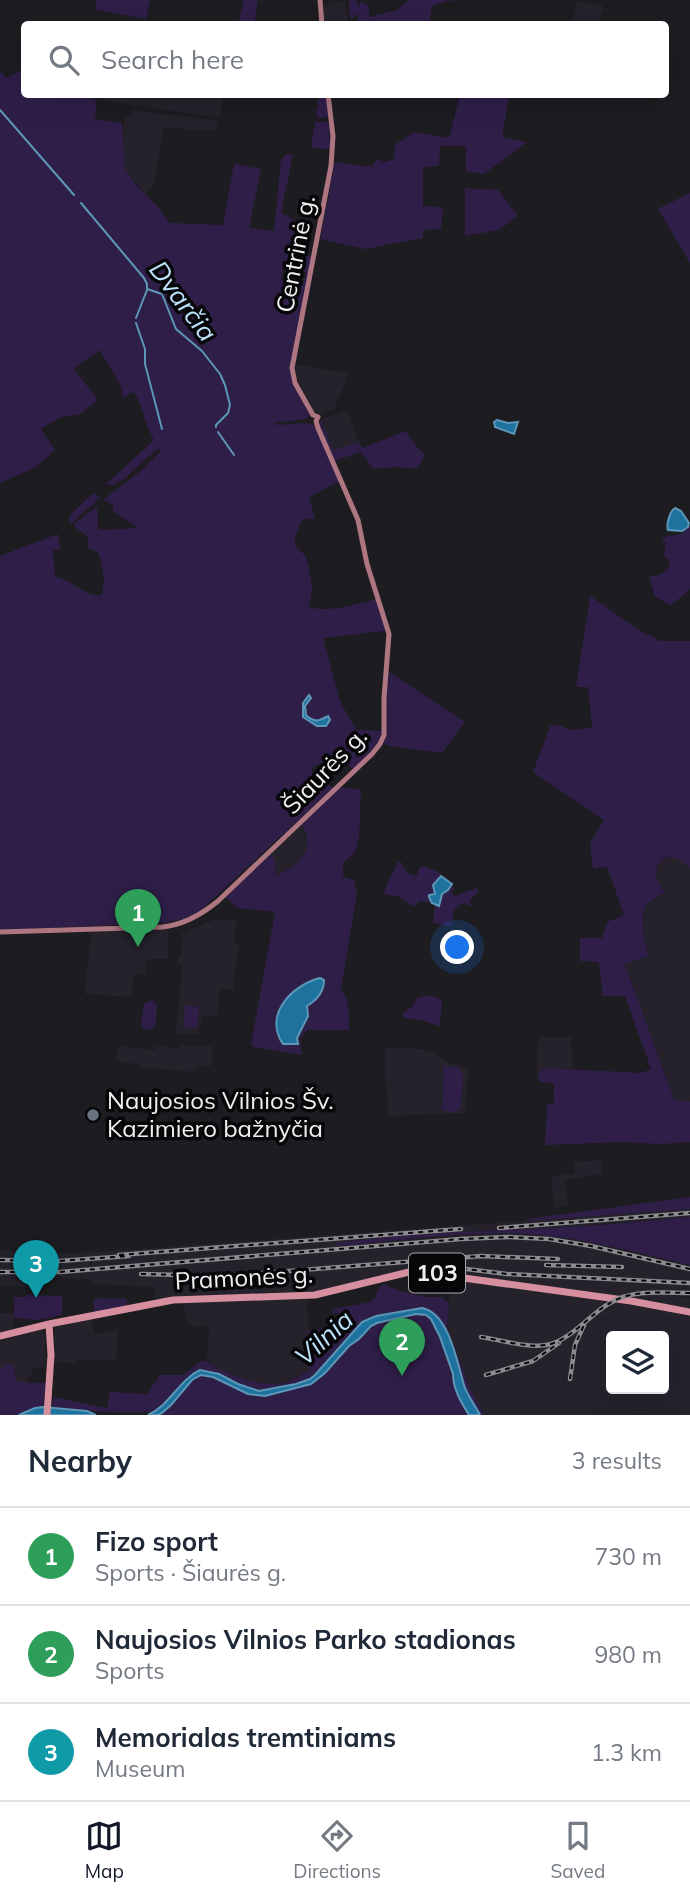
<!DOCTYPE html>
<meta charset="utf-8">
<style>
body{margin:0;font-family:Mulish,sans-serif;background:#f2f2f3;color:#1f2937}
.controls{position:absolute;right:21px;bottom:21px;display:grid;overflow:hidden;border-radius:7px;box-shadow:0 7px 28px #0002}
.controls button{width:63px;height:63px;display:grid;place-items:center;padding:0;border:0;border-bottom:2px solid #e0e1e3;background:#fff;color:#1f2937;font:35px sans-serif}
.you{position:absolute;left:458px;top:948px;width:24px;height:24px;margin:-18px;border:5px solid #fff;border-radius:50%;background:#1a73e8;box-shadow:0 0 0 10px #1a73e833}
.badge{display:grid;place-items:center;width:46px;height:46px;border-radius:50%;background:#111827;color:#fff;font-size:23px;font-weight:700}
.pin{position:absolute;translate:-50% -58px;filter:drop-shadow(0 2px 4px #0008)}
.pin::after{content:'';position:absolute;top:37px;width:24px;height:21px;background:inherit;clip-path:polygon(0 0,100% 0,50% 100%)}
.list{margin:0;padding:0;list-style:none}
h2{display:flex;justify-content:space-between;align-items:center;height:91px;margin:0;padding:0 28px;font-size:30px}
h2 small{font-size:23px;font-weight:400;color:#747a83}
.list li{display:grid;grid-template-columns:46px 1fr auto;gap:21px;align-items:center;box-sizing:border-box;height:98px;padding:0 28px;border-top:2px solid #e0e1e3}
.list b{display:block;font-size:26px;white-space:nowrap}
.list p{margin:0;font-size:23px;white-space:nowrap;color:#747a83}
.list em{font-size:23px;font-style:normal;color:#747a83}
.icon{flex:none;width:38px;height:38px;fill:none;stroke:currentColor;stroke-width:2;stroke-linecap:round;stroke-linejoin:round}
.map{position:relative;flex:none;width:690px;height:1415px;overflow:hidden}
.search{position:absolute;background:#fff;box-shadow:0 7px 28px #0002;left:21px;right:21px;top:21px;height:77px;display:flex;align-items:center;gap:18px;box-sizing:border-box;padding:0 24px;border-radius:7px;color:#747a83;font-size:26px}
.sheet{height:385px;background:#fff}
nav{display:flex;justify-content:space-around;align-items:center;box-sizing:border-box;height:98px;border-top:2px solid #e0e1e3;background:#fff;font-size:19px;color:#747a83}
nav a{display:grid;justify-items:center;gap:4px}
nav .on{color:#111827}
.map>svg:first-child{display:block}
.built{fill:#25222c;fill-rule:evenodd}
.green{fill:#2f1f48;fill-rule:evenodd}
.water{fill:#1e729e;stroke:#5d97b7;stroke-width:2}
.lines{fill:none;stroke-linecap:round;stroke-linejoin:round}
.stream{stroke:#5d97b7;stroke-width:2}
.secondary{stroke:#ad7681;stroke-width:5}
.primary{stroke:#d68f9e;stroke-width:7}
.rail-casing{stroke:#8b8a8e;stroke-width:4.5}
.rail{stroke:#070709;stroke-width:2;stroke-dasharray:5;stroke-linecap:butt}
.worship-dot{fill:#6b7280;stroke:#070709;stroke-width:2.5}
.labels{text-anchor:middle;stroke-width:7;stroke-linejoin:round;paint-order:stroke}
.shield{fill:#070709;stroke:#a9a9ab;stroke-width:2}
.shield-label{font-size:23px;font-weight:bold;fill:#efeef1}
.street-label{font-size:24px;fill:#efeef1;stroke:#070709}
.poi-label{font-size:24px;fill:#efeef1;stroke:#070709;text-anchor:start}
.water-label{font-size:26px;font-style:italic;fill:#bce2fb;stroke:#070709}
</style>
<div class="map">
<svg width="690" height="1415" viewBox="0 0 690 1415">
<rect width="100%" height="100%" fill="#1d1c20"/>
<!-- built -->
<path class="built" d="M 345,0 L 349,24 L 325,24 L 323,6 Z
M 576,2 L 603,5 L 604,8 L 597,24 L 572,24 Z
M 92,95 L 223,94 L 223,95 L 220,118 L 112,102 Z
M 133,110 L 219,121 L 216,131 L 164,128 L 154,186 L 145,194 L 125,169 L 124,165 L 123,132 L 125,119 Z
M 295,364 L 349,374 L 334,409 L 321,414 L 314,413 L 297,378 Z
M 347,410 L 359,442 L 333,451 L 321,420 Z
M 302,825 L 307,841 L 305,853 L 301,860 L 290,869 L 276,876 L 276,868 L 271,854 Z
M 669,857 L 676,857 L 690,868 L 690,1102 L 674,1100 L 625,964 L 649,956 L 644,942 L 643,923 L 646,907 L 649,903 L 663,895 L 656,879 L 655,872 L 659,862 Z
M 236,919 L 235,943 L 239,945 L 233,990 L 223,989 L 219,991 L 218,1017 L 203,1015 L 198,1035 L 176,1033 L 182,967 L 181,963 L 177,963 L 178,957 L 181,956 L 182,933 L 214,920 Z
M 168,929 L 168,959 L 146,959 L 145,974 L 134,974 L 131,997 L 85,994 L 91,931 Z
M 538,1037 L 571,1037 L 573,1069 L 546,1068 L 537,1073 Z
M 181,1045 L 204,1047 L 213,1045 L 211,1066 L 197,1066 L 195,1072 L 139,1067 L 139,1064 L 116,1062 L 117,1046 L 155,1050 L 156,1046 L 180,1048 Z
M 385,1047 L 422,1049 L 429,1051 L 446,1061 L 466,1069 L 468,1073 L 465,1113 L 388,1116 L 387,1084 L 385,1084 Z
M 601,1160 L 602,1174 L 565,1180 L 568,1206 L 555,1208 L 551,1176 L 575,1174 L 575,1162 Z
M 690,1209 L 690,1217 L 550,1228 L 510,1229 L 430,1234 L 363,1239 L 337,1244 L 337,1246 L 467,1235 L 510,1233 L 578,1240 L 690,1265 L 690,1294 L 669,1295 L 690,1298 L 689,1310 L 415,1268 L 406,1269 L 314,1294 L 156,1300 L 154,1287 L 92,1284 L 92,1279 L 28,1278 L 27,1287 L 0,1286 L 0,1250 L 67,1253 L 99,1252 Z
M 452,1278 L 614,1300 L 690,1314 L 690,1415 L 484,1415 L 469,1387 L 447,1327 ZM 611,1336 L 664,1336 L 664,1389 L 611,1389 Z
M 307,1298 L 310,1370 L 281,1384 L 262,1383 L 244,1379 L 232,1373 L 220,1370 L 207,1360 L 209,1326 L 191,1327 L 191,1324 L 187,1323 L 183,1300 Z
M 0,1313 L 14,1313 L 13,1329 L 0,1333 Z
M 92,1318 L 94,1334 L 118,1330 L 116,1361 L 78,1360 L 74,1363 L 55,1362 L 55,1327 Z
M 37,1330 L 42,1330 L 45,1336 L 47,1367 L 31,1368 L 32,1375 L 28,1377 L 28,1382 L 17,1382 L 13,1365 L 4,1364 L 3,1368 L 0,1368 L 0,1341 Z"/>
<!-- green -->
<path class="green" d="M 96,0 L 150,0 L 146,19 L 95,10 Z
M 244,0 L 258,0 L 255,18 L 257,24 L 238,24 Z
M 357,0 L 358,9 L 360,2 L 369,5 L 369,17 L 397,10 L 409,0 L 460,0 L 447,1 L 432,6 L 429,24 L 358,24 L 358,13 L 351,20 L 348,1 Z
M 24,69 L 24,94 L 87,95 L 97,101 L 95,119 L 122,123 L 125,169 L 138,187 L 159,208 L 170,223 L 223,225 L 234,164 L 261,169 L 249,228 L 274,231 L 281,160 L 286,154 L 293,155 L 281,213 L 301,224 L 295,253 L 312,256 L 292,380 L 309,415 L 307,419 L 274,423 L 277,425 L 305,423 L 314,425 L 340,481 L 309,497 L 315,518 L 302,520 C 300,527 294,534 295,542 C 296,549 302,551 305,556 C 309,564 310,576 312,585 C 313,593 309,600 309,607 C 328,613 358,604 377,599 C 378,610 383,620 385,631 L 323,638 L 340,701 L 356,730 L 382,731 L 377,745 L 353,770 L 336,753 L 325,762 L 313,767 L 311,770 L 315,776 L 333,788 L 201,910 L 183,919 L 165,923 L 0,930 L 0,556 L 58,534 L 60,549 L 53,550 L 55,577 C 73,579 83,597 102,595 C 105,576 104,571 98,552 L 87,548 L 89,538 L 73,525 L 96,507 L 98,513 L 98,530 L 138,528 L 113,511 L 113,505 L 103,500 L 142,470 L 161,451 L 160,448 L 155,451 L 125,478 L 113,485 L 106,484 L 154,440 C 145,425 143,407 134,392 L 122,398 L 122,388 L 100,350 L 74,369 L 98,400 L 80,414 L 59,418 L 41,429 L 55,450 L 34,468 L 0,483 L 0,71 L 6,78 ZM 283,267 L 306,272 L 303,285 L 281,280 ZM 308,696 L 310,699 L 305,706 L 306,715 C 313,722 321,722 330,717 L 330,720 L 326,726 L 317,726 L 303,717 L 303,703 Z
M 318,95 L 326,95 L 329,117 L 317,119 L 316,110 L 318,109 Z
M 460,95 L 497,95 L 509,98 L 502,137 L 527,142 L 484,174 L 466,171 L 466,146 L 440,146 L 439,166 L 423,167 L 423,206 L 443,207 L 441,229 L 423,230 L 423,238 L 365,249 L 320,239 L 335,162 L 372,167 L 377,159 L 384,162 L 394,159 L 395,145 L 414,132 L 449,138 Z
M 315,122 L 328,122 L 329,124 L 330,149 L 311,148 Z
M 465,188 L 498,190 L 518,216 L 499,230 L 465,236 Z
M 690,193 L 690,263 L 658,209 Z
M 321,420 L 333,451 L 359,442 L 362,448 L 406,431 L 417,447 L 425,455 L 417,469 L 394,467 L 374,469 L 360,452 L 335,461 L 319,426 Z
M 93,493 L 101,497 L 72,523 L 70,522 L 69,519 L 71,514 Z
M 690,526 L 690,589 L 675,602 L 670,605 L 655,597 L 649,576 L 660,575 L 668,568 L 670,561 L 664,556 L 666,542 L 662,540 L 663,537 L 681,534 Z
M 590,596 L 648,636 L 650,635 L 660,641 L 690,641 L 690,868 C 677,858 669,850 657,867 L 656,879 L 665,892 C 660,897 651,899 647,905 C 639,917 644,944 649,956 L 625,964 L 674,1100 L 690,1102 L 690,1142 L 661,1144 L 621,1142 L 545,1145 L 547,1105 L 554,1103 L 554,1083 L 540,1082 L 537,1073 L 546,1068 L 641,1073 L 651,1069 L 625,996 L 603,996 L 599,962 L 580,961 L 580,938 L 602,938 L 607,922 L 624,915 L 607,867 L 593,868 L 590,843 L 604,820 L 533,772 L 550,726 L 558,725 L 571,730 L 592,728 L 588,687 L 576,687 Z
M 389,672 L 465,722 L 442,753 L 389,746 L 384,744 L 387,731 L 386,700 Z
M 339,788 L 361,789 L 359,836 L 355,852 L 343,863 L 343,877 L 354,880 L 357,892 L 341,989 C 350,999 349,1017 349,1030 L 308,1030 L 300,1038 L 302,1055 L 253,1047 L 251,1044 L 275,912 L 238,908 L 225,897 L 271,854 L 275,860 L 276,876 C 298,865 317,850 302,825 ZM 320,978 L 318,998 L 307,1006 L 307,1020 L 297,1041 L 279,1038 L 277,1017 L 299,986 Z
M 398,862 L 401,862 C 405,869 408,876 417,875 L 419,868 L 423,866 L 439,872 L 441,876 L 435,882 L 435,894 L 430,895 L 429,897 L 432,903 L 419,901 L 416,905 L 413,906 L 399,897 L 384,894 L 388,882 Z
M 452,884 L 454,890 L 451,892 L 455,896 L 476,888 L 479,891 L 469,901 L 472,905 L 470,906 L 464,903 C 453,905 453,916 451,926 L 433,923 L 435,905 L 439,906 L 442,894 L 448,890 Z
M 428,995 L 440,999 L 442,1001 L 440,1026 L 420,1020 L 403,1018 L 403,1013 L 413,1006 L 417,998 Z
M 151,1000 L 155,1002 L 157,1007 L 155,1027 L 148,1030 L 143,1029 L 141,1024 L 144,1004 Z
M 185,1005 L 199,1007 L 197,1028 L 184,1027 Z
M 444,1064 L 446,1064 L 447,1069 L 452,1066 L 458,1067 L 463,1075 L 461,1107 L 454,1113 L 444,1110 L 442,1112 Z
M 690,1197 L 690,1209 L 527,1221 L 527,1219 Z
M 690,1217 L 690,1265 C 637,1253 583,1237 528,1234 C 465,1230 400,1241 337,1246 L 337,1243 C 408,1233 479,1231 551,1228 C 597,1226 644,1221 690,1217 Z
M 384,1284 L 400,1291 L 426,1297 L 443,1297 L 449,1304 L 447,1327 L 469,1386 L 484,1415 L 480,1415 L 464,1387 L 461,1374 L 430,1310 L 369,1318 L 363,1322 L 315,1375 L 310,1379 L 296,1384 L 270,1390 L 255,1391 L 207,1370 C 201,1373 192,1375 187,1379 C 176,1389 168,1402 156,1411 C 137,1415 76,1410 52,1408 L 53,1397 L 107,1408 L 110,1392 L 149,1394 L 152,1385 L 157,1381 L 159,1375 L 183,1375 L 202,1360 C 210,1362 214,1367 221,1370 C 239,1377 260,1386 280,1384 C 290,1382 301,1375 310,1370 L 308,1330 L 333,1329 L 347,1325 L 349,1319 L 346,1314 L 332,1313 L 332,1309 L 371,1302 L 375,1298 L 379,1287 Z
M 26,1295 L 62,1296 L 62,1315 L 37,1320 L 14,1318 L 14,1297 L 25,1297 Z
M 94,1298 L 126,1299 L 128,1307 L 94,1314 Z
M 416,1314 L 428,1316 L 440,1336 L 453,1375 L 456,1392 L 469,1415 L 158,1415 L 171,1405 L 192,1380 L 201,1375 L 213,1377 L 241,1391 L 274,1395 L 310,1384 L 325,1373 L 349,1346 L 377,1323 Z
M 4,1364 L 13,1365 L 17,1382 L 46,1383 L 43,1407 L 35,1408 L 19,1415 L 0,1415 L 0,1368 L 3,1368 Z"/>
<!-- water -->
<path class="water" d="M 497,420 L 508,423 L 518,422 L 514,434 L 495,427 L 494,422 Z
M 675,508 L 681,511 L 689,523 L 688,527 L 682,531 L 668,530 C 666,524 670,511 675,508 Z
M 309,695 L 311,698 L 305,706 L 306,715 C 315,724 321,720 328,716 L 330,720 L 326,726 L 317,726 L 303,717 L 303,703 Z
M 441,876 L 452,884 L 448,890 L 442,894 L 439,906 L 432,903 L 429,897 L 429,895 L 435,894 L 433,885 Z
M 320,978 L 324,980 C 324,991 317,1000 307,1006 L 308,1016 L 297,1038 L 298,1044 L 283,1044 C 263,1015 292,985 320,978 Z
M 422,1308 C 449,1313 457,1362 464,1385 C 467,1395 475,1405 480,1415 L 469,1415 C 461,1402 453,1389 453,1374 L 440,1337 L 431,1319 L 426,1315 L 416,1314 L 377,1323 L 371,1326 L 359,1339 L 349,1346 L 325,1373 L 311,1384 L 265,1396 L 248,1394 L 213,1377 L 201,1375 L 192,1380 L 171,1405 L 162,1413 L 158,1415 L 148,1415 C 170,1405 179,1380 200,1370 L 219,1374 L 238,1384 L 259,1391 L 296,1384 L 310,1379 L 315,1375 L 362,1322 L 376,1316 Z
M 43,1407 L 87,1411 L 96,1415 L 19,1415 L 35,1408 Z"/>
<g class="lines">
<!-- stream -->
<path class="stream" d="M 0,110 L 74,195
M 81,203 L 144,278 L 147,284 L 147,289 L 162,294 L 176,329 L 202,351 L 220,374 L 225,385 L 230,405 L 228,413 L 216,425 L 216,427
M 136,318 L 147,290
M 136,323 L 145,349 L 145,364 L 162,429
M 218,432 L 234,455"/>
<!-- secondary -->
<path class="secondary" d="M 320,0 L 322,24
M 0,932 L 162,927 C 183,925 201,915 218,901 L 372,754 L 380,744 L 384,735 L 384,698 L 389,634 L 367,564 L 358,520 L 318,428 L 316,421 L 318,417 L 313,415 L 295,383 L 292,368 L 331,166 L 333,136 L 328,94"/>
<!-- primary -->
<path class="primary" d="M 0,1336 L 49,1324 L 173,1300 L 315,1295 L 413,1271 L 631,1301 L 690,1312
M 47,1415 L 51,1355 L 49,1324"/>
<defs>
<path id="rail" d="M 499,1228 L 690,1213
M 119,1255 L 461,1229
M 0,1260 L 59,1261 L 129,1256
M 546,1265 L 622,1267
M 442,1266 L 507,1274 L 690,1283
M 0,1272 L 60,1272 L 461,1239 L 508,1237 L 549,1239 L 591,1246 L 690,1269
M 141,1274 L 225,1276 L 481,1256 L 558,1259
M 481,1337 C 501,1340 526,1348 546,1345 C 569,1342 590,1314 610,1303 C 633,1289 663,1293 690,1293
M 486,1375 L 533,1361 L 559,1343
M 570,1379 L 575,1345 L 584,1325"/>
</defs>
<!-- rail casing -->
<use href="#rail" class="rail-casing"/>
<!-- rail -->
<use href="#rail" class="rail"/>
</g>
<!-- markers -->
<circle class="worship-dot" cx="93" cy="1115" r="7"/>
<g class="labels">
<!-- shield labels -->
<rect class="shield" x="409" y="1253.5" width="56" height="39" rx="5"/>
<g class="shield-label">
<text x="437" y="1281">103</text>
</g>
<!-- street labels -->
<g class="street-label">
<text transform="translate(296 254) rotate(-79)" y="8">Centrinė g.</text>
<text transform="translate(325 771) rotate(-46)" y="8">Šiaurės g.</text>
<text transform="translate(244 1278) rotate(-3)" y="8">Pramonės g.</text>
</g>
<!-- poi labels -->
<g class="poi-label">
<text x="107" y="1109">Naujosios Vilnios Šv.<tspan x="107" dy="28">Kazimiero bažnyčia</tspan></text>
</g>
<!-- water labels -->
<g class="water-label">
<text transform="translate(183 301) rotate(53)" y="9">Dvarčia</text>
<text transform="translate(324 1338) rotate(-42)" y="9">Vilnia</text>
</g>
</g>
</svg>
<div class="controls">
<button><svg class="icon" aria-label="layers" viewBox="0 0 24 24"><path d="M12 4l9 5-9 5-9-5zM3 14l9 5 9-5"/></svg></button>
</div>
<div class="you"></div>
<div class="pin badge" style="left:138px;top:947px;background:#2e9e5b">1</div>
<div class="pin badge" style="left:402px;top:1376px;background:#2e9e5b">2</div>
<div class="pin badge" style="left:36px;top:1298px;background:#0f9aa8">3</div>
<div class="search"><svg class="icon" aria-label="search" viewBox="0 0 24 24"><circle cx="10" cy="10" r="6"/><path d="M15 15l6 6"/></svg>Search here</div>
</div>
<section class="sheet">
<h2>Nearby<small>3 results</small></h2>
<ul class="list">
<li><span class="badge" style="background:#2e9e5b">1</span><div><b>Fizo sport</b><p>Sports · Šiaurės g.</p></div><em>730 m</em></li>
<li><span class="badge" style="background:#2e9e5b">2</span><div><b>Naujosios Vilnios Parko stadionas</b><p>Sports</p></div><em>980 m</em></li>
<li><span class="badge" style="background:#0f9aa8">3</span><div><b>Memorialas tremtiniams</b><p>Museum</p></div><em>1.3 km</em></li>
</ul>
</section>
<nav>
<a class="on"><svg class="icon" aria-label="map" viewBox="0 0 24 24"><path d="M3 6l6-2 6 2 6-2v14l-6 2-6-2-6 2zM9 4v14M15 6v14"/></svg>Map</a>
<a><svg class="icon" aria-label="directions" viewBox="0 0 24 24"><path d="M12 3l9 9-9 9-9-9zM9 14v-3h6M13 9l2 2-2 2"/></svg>Directions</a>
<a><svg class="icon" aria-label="saved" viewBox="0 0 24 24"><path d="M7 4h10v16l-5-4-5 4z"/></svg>Saved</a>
</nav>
